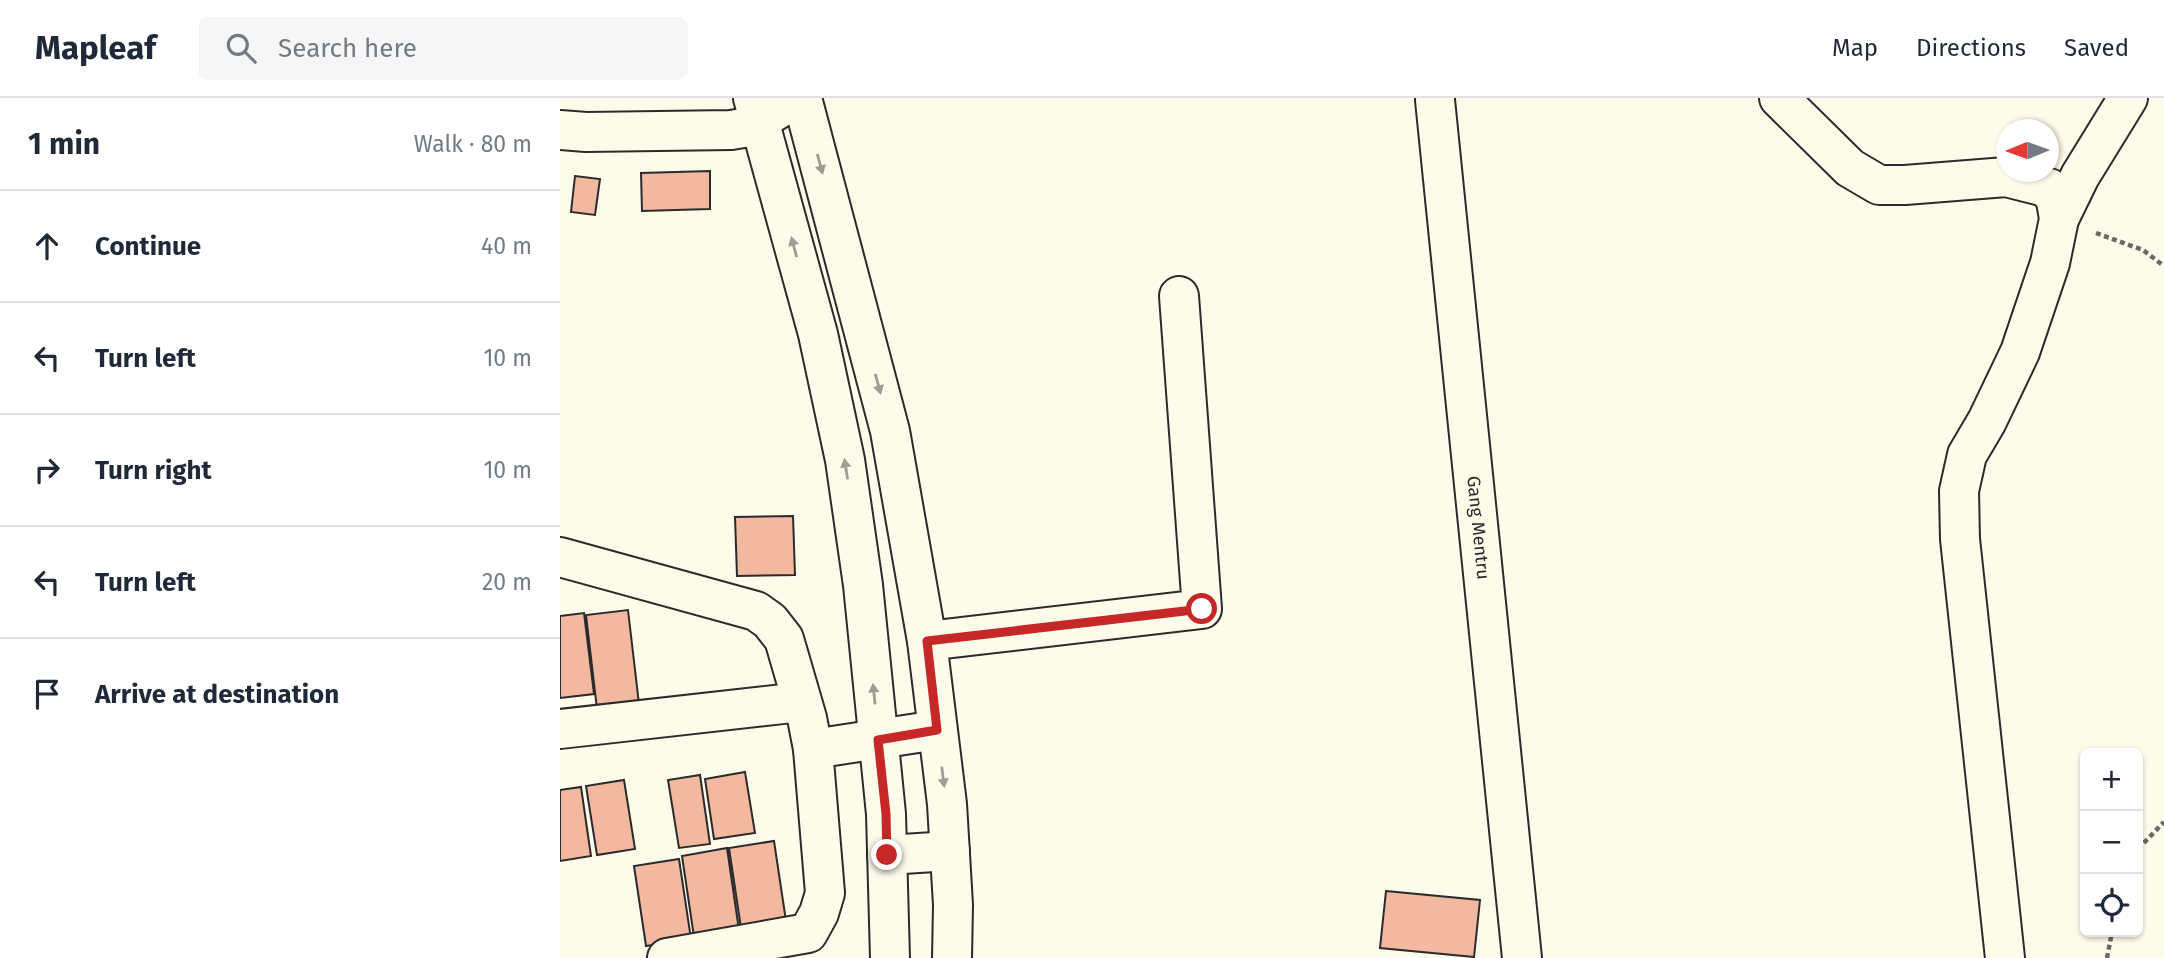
<!DOCTYPE html>
<meta charset="utf-8">
<style>
body{margin:0;font-family:"Fira Sans",sans-serif;background:#f6f6f7;color:#1f2937}
.controls{position:absolute;right:21px;bottom:21px;display:grid;overflow:hidden;border-radius:10px;box-shadow:0 2px 5px #0004}
.controls button{width:63px;height:63px;display:grid;place-items:center;padding:0;border:0;border-bottom:2px solid #e0e1e3;background:#fff;color:#1f2937;font:35px sans-serif}
.compass{position:absolute;left:1436px;top:21px;width:63px;height:63px;border-radius:50%;background:#fff;box-shadow:0 2px 5px #0004;rotate:269deg}
.stop{position:absolute;width:21px;height:21px;margin:-16px;border:5px solid #c62828;border-radius:50%;background:#fff}
.stop.end{background:#c62828;border-color:#fff;box-shadow:0 2px 7px #0008}
.list{margin:0;padding:0;list-style:none}
h2{display:flex;justify-content:space-between;align-items:center;height:91px;margin:0;padding:0 28px;font-size:30px}
h2 small{font-size:23px;font-weight:400;color:#747a83}
.list li{display:grid;grid-template-columns:46px 1fr auto;gap:21px;align-items:center;box-sizing:border-box;height:112px;padding:0 28px;border-top:2px solid #e0e1e3}
.list b{display:block;font-size:26px;white-space:nowrap}
.list em{font-size:23px;font-style:normal;color:#747a83}
.icon{flex:none;width:38px;height:38px;fill:none;stroke:currentColor;stroke-width:2;stroke-linecap:round;stroke-linejoin:round}
.map{position:relative;flex:none;width:1604px;height:860px;overflow:hidden}
header{display:flex;align-items:center;gap:42px;box-sizing:border-box;height:98px;padding:0 35px;background:#fff;border-bottom:2px solid #e0e1e3}
header strong{font-size:33px}
nav{display:flex;gap:38px;margin-inline-start:auto;font-size:24px}
.search{width:490px;height:63px;background:#f6f6f7;display:flex;align-items:center;gap:18px;box-sizing:border-box;padding:0 24px;border-radius:10px;color:#747a83;font-size:26px}
main{display:flex}
aside{flex:1;background:#fff}
.map>svg:first-child{display:block}
.building{fill:#f2b8a0;stroke:#2b2b2b;stroke-width:2}
.lines{fill:none;stroke-linecap:round;stroke-linejoin:round}
.minor-casing{stroke:#2b2b2b;stroke-width:42}
.path{stroke:#6a6964;stroke-width:4.5;stroke-dasharray:5 3.5;stroke-linecap:butt}
.minor{stroke:#fdfbea;stroke-width:38}
.oneway{fill:#9e9d94}
.route{stroke:#c62828;stroke-width:9}
.labels{text-anchor:middle;stroke-width:5;stroke-linejoin:round;paint-order:stroke}
.street-label{font-size:18px;fill:#2b2b2b;stroke:#fdfbea}
</style>
<header>
<strong>Mapleaf</strong>
<div class="search"><svg class="icon" aria-label="search" viewBox="0 0 24 24"><circle cx="10" cy="10" r="6"/><path d="M15 15l6 6"/></svg>Search here</div>
<nav><a>Map</a><a>Directions</a><a>Saved</a></nav>
</header>
<main>
<aside>
<h2>1 min<small>Walk · 80 m</small></h2>
<ul class="list">
<li><svg class="icon" aria-label="ahead" viewBox="0 0 24 24"><path d="M12 20V5M6 11l6-6 6 6"/></svg><div><b>Continue</b></div><em>40 m</em></li>
<li><svg class="icon" aria-label="left" viewBox="0 0 24 24"><path d="M17 20v-9H6M10 6l-5 5 5 5"/></svg><div><b>Turn left</b></div><em>10 m</em></li>
<li><svg class="icon" aria-label="right" viewBox="0 0 24 24"><path d="M7 20v-9h11M14 6l5 5-5 5"/></svg><div><b>Turn right</b></div><em>10 m</em></li>
<li><svg class="icon" aria-label="left" viewBox="0 0 24 24"><path d="M17 20v-9H6M10 6l-5 5 5 5"/></svg><div><b>Turn left</b></div><em>20 m</em></li>
<li><svg class="icon" aria-label="arrive" viewBox="0 0 24 24"><path d="M6 21V4h12l-3 4 3 4H6"/></svg><div><b>Arrive at destination</b></div></li>
</ul>
</aside>
<div class="map">
<svg width="1604" height="860" viewBox="0 0 1604 860">
<rect width="100%" height="100%" fill="#fdfbea"/>
<!-- building -->
<path class="building" d="M 150,73 L 150,111 L 82,113 L 81,75 Z
M 15,78 L 40,81 L 35,117 L 11,114 Z
M 233,418 L 235,477 L 177,478 L 175,419 Z
M 68,512 L 79,606 L 37,611 L 26,517 Z
M 24,515 L 34,596 L 0,600 L 0,518 Z
M 185,674 L 195,735 L 154,741 L 145,681 Z
M 140,677 L 150,746 L 119,750 L 108,682 Z
M 64,682 L 75,751 L 37,757 L 26,688 Z
M 21,689 L 31,758 L 0,763 L 0,692 Z
M 214,743 L 226,823 L 181,830 L 169,750 Z
M 167,750 L 179,832 L 134,839 L 122,758 Z
M 119,761 L 131,841 L 86,848 L 74,768 Z
M 826,793 L 920,802 L 914,859 L 820,850 Z"/>
<g class="lines">
<defs>
<g id="minor">
<path d="M 193,0 L 258,236 L 285,362 L 303,487 L 326,716 L 330,860"/>
<path d="M 242,0 L 330,333 L 367,543 L 387,706 L 393,807 L 392,860"/>
<path d="M 1219,0 L 1290,70 L 1319,87 L 1345,87 L 1446,79 L 1489,90 L 1496,103 L 1499,121 L 1490,165 L 1460,254 L 1427,323 L 1407,357 L 1399,393 L 1400,441 L 1445,860"/>
<path id="s1" d="M 875,2 L 962,860"/>
<path d="M 0,32 L 26,34 L 171,32 L 189,29 L 220,10"/>
<path d="M 1499,121 L 1520,78 L 1568,0"/>
<path d="M 0,459 L 196,513 L 210,523 L 224,541 L 247,620 L 253,651 L 265,795 L 259,815 L 248,835 L 107,860"/>
<path d="M 367,543 L 642,511 L 619,198"/>
<path d="M 0,631 L 241,604"/>
<path d="M 253,651 L 377,632"/>
<path d="M 327,757 L 390,753"/>
</g>
</defs>
<!-- minor casing -->
<use href="#minor" class="minor-casing"/>
<!-- path -->
<path class="path" d="M 1536,135 L 1583,152 L 1604,168
M 1578,751 L 1604,724
M 1547,860 L 1552,834"/>
<!-- minor -->
<use href="#minor" class="minor"/>
</g>
<!-- one-way arrows -->
<defs><path id="oneway-solid" d="M-6-.8H1V-3.2L6.5 0L1 3.2V.8H-6Z" transform="scale(1.75)"/></defs>
<g class="oneway">
<use href="#oneway-solid" transform="translate(260 66) rotate(75)"/>
<use href="#oneway-solid" transform="translate(234 149) rotate(-105)"/>
<use href="#oneway-solid" transform="translate(318 286) rotate(75)"/>
<use href="#oneway-solid" transform="translate(286 371) rotate(-99)"/>
<use href="#oneway-solid" transform="translate(314 596) rotate(-96)"/>
<use href="#oneway-solid" transform="translate(383 679) rotate(83)"/>
</g>
<g class="lines">
<!-- route -->
<path class="route" d="M 327,757 L 326,716 L 318,642 L 377,632 L 367,543 L 642,511"/>
</g>
<g class="labels">
<!-- street labels -->
<g class="street-label">
<text dy="6" stroke="none"><textPath href="#s1" startOffset="430">Gang Mentru</textPath></text>
</g>
</g>
</svg>
<div class="controls">
<button>+</button>
<button>−</button>
<button><svg class="icon" aria-label="locate" viewBox="0 0 24 24"><circle cx="12" cy="12" r="6"/><path d="M12 2v4M12 18v4M2 12h4M18 12h4"/></svg></button>
</div>
<svg class="compass" viewBox="-18 -18 36 36"><path d="M0-13l5 13h-10z" fill="#e53935"/><path d="M0 13l5-13h-10z" fill="#747a83"/></svg>
<div class="stop" style="left:642px;top:511px"></div>
<div class="stop end" style="left:327px;top:757px"></div>
</div>
</main>
